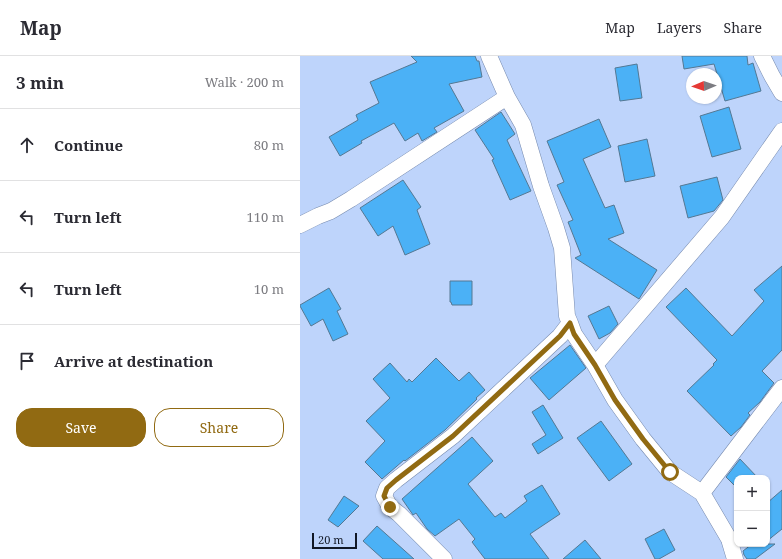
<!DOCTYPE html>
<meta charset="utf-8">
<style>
body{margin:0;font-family:"Noto Serif",serif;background:#f2f2f3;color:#2b2b33}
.controls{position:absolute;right:12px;bottom:12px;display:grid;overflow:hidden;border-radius:8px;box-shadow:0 1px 3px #0004}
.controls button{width:36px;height:36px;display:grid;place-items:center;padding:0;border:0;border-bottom:1px solid #e1e1e2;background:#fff;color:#2b2b33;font:20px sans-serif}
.compass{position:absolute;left:386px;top:12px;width:36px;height:36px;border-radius:50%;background:#fff;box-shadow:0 1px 3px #0004;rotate:268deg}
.scale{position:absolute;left:12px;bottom:10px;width:45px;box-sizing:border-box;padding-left:4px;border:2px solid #111826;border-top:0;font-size:11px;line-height:14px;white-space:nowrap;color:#111826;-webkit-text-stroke:3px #bed4fb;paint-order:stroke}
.stop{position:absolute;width:12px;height:12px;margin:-9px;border:3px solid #916a12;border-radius:50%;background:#fff}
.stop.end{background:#916a12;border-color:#fff;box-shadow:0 1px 4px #0008}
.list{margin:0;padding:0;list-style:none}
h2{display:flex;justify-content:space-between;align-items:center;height:52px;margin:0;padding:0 16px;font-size:17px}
h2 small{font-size:13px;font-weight:400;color:#7c7c81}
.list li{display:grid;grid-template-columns:26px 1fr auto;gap:12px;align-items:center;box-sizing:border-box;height:72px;padding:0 16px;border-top:1px solid #e1e1e2}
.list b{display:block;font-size:15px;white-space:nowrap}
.list em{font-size:13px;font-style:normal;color:#7c7c81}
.actions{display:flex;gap:8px;padding:12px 16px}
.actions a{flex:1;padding:9px 0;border:1px solid #916a12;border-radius:16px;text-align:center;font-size:14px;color:#916a12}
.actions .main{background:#916a12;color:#fff}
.icon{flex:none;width:22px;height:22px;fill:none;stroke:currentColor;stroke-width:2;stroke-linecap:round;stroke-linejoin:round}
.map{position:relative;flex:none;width:482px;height:503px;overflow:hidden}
header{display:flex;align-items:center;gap:24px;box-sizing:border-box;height:56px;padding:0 20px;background:#fff;border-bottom:1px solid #e1e1e2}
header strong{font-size:19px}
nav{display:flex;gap:22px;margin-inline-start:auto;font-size:14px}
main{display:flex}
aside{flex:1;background:#fff}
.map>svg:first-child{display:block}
.building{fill:#4bb1f6;stroke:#547893}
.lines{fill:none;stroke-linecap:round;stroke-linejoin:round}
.minor-casing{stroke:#768aae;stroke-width:17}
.minor{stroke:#fff;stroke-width:16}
.route{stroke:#916a12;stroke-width:5}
</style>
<header>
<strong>Map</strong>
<nav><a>Map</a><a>Layers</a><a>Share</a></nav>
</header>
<main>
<aside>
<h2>3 min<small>Walk · 200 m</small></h2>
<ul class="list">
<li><svg class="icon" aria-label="ahead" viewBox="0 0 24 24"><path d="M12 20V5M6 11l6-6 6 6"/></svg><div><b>Continue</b></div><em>80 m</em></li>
<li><svg class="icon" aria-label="left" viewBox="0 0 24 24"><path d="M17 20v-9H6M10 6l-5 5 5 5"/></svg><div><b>Turn left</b></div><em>110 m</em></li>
<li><svg class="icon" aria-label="left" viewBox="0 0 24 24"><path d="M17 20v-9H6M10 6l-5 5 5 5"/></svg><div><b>Turn left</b></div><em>10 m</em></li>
<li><svg class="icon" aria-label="arrive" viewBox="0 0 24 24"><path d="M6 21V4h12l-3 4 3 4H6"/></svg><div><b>Arrive at destination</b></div></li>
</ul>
<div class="actions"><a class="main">Save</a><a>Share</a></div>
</aside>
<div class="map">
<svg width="482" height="503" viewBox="0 0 482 503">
<rect width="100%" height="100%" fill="#bed4fb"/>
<!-- building -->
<path class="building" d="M 111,0 L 175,0 L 177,5 L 179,5 L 182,21 L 149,28 L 164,55 L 134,72 L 137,76 L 122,85 L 118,77 L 105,85 L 94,67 L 61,85 L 62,87 L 40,100 L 29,81 L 58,64 L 56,59 L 79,47 L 70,26 L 117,6 Z
M 382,0 L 447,0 L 448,9 L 453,7 L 461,35 L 425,45 L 414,8 L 384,13 Z
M 337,8 L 342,42 L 320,45 L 315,12 Z
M 429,51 L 441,93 L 412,101 L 400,60 Z
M 201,56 L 215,78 L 207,84 L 231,135 L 210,144 L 192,104 L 194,103 L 175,74 Z
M 299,63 L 311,91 L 283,103 L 305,152 L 314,149 L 324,177 L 308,183 L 357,214 L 339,243 L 275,202 L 281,199 L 268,166 L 273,164 L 257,129 L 264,126 L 247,85 Z
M 347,83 L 355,120 L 325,126 L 318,90 Z
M 417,121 L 423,144 L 414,155 L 388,162 L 380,130 Z
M 103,124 L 121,151 L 117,154 L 130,188 L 105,199 L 93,170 L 78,180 L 60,152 Z
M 482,210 L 482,294 L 462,315 L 474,327 L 460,346 L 448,357 L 450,359 L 441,371 L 431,380 L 387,335 L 414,309 L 413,308 L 417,304 L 366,251 L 386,232 L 432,280 L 464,245 L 454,234 Z
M 150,225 L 172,225 L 172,249 L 152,249 L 151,246 L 150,246 Z
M 29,232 L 41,253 L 37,255 L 48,278 L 33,285 L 23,263 L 11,270 L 0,250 L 0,249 Z
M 309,250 L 318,268 L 310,277 L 299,283 L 288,260 Z
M 270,289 L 286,312 L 249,344 L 230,322 Z
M 136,302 L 159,325 L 169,316 L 185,334 L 176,342 L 177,343 L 145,374 L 105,405 L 104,404 L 82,423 L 65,406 L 85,385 L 66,365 L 90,342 L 73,323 L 90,307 L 107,326 L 109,323 L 112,326 Z
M 243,349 L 263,382 L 238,398 L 232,388 L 246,379 L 232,356 Z
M 301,365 L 332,408 L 309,425 L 277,382 Z
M 172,381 L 193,405 L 168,428 L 195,461 L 201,457 L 205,462 L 227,445 L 224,440 L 242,429 L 260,458 L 230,478 L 249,503 L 185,503 L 172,486 L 175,483 L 159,463 L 135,480 L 127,473 L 116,457 L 113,459 L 111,456 L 102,443 Z
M 440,403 L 458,422 L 437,422 L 437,432 L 426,421 Z
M 482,434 L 482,473 L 467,485 L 467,447 Z
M 44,440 L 59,450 L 38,471 L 28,464 Z
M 77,470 L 114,503 L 83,503 L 63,485 Z
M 364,473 L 375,494 L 359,503 L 355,503 L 345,483 Z
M 285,484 L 301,503 L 263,503 Z
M 452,488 L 475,488 L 455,503 L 447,503 L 444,499 L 443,495 Z"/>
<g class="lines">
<defs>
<path id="minor" d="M 462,0 L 472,20 L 482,37
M 0,169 L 18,160 L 31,155 L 51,143 L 207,41
M 270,267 L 274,278 L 295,309 L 315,344 L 343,383 L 370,416 L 402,437 L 429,483 L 435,503
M 295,309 L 422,161 L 482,75
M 402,437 L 482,332
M 144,503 L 99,458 L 90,451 L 84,440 L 87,432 L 96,424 L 153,380 L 260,280 L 270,267 L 267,260 L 262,192 L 256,172 L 241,130 L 223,69 L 207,41 L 189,0"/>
</defs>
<!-- minor casing -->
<use href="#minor" class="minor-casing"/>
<!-- minor -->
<use href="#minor" class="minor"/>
</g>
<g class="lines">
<!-- route -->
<path class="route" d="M 90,451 L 84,440 L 87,432 L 96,424 L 153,380 L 260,280 L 270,267 L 274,278 L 295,309 L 315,344 L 343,383 L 370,416"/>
</g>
</svg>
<div class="controls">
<button>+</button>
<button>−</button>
</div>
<svg class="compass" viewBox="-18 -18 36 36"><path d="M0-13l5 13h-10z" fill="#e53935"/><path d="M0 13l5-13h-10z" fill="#7c7c81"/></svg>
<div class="scale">20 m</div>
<div class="stop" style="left:370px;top:416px"></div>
<div class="stop end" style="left:90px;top:451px"></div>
</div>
</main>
